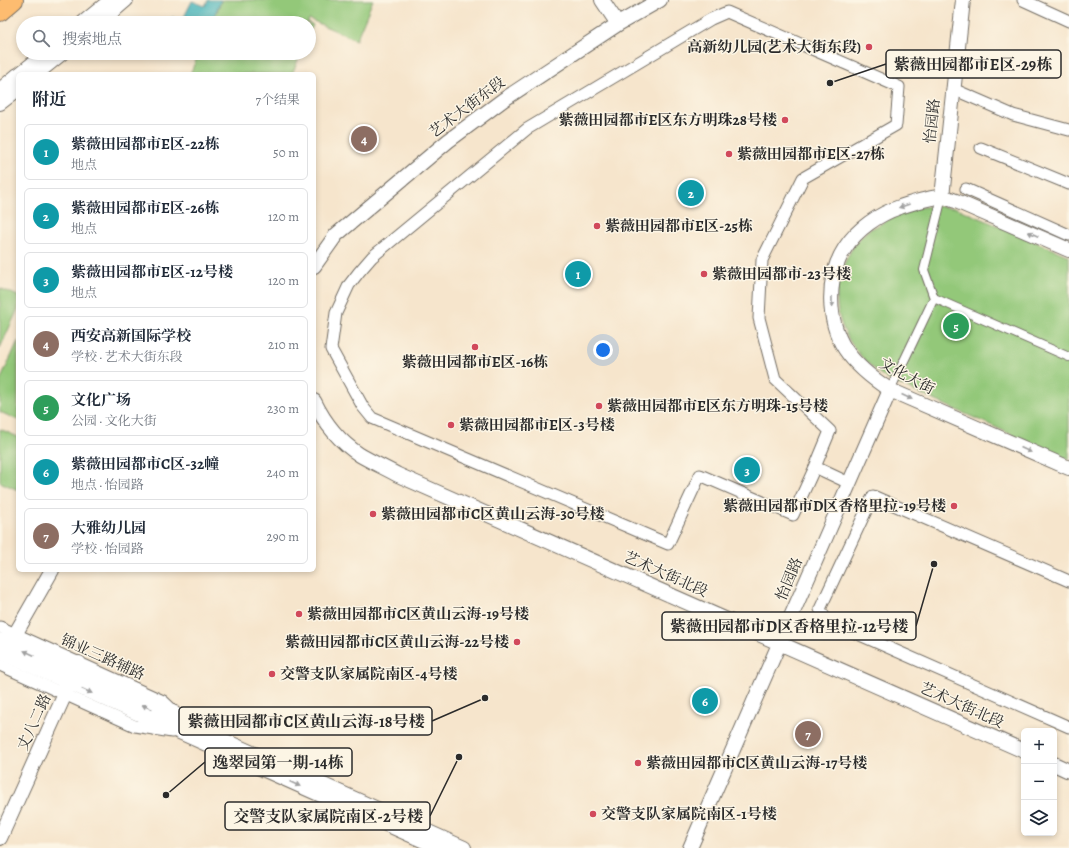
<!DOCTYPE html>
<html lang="zh">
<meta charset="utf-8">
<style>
body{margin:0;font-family:Alegreya,"Noto Serif SC",serif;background:#f2f2f3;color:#1f2937}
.controls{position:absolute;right:12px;bottom:12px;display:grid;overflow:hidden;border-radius:6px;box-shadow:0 2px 6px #0003}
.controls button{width:36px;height:36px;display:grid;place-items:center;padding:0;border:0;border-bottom:1px solid #e0e1e3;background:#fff;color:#1f2937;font:20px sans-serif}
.you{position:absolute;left:603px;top:350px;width:14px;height:14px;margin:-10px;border:3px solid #fff;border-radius:50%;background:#1a73e8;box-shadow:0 0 0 6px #1a73e833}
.badge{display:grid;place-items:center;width:26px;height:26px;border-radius:50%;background:#d1495b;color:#fff;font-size:13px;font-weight:700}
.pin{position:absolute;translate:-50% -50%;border:2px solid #fff;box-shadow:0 1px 4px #0006}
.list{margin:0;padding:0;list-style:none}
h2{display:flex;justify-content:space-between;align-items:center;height:52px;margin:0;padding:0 16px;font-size:17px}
h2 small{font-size:13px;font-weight:400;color:#747a83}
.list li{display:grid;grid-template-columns:26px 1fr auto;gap:12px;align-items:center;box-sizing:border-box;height:56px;margin:0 8px 8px;padding:0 8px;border:1px solid #e0e1e3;border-radius:6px}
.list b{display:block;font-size:15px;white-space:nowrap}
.list p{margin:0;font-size:13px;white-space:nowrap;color:#747a83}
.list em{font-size:13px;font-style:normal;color:#747a83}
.icon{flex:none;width:22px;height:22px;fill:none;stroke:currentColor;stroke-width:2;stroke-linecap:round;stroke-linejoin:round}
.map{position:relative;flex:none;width:1069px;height:848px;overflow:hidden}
.search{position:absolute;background:#fff;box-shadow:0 2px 6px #0003;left:16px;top:16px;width:300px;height:44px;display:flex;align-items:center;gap:10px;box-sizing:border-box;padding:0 14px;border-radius:22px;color:#747a83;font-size:15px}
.panel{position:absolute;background:#fff;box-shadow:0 2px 6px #0003;left:16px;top:72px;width:300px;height:500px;border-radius:6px}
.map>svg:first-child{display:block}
.green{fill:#93c879;stroke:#5f7a52}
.water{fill:#40b1b8;stroke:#366e72}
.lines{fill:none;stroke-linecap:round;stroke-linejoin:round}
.pedestrian-casing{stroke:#726c63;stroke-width:10}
.minor-casing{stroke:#726c63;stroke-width:13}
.tertiary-casing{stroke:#726c63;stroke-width:16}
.trunk-casing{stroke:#726c63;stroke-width:20}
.pedestrian{stroke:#fff;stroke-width:8}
.minor{stroke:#fff;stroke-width:11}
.tertiary{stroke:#fff;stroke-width:14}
.trunk{stroke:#fdbc6f;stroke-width:18}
.oneway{fill:#a0a0a0}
.poi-dot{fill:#d1495b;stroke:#fcf5e5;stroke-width:1.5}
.labels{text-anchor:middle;stroke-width:3;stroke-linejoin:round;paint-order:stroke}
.poi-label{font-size:15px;font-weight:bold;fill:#2b2b2b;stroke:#fcf5e5;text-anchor:start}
.street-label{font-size:15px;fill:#2b2b2b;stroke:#fcf5e5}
.leader{fill:none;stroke:#2b2b2b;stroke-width:1.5}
.callout-dot{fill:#2b2b2b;stroke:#fcf5e5;stroke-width:1.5}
.callout{fill:#fcf5e5;stroke:#2b2b2b;stroke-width:1.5}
.callout-label{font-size:16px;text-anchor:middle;font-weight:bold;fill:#2b2b2b}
</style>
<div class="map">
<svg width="1069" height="848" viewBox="0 0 1069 848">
<rect width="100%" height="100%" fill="#fcf5e5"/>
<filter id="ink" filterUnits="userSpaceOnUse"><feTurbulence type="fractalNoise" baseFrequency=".025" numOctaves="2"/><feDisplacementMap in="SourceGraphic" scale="8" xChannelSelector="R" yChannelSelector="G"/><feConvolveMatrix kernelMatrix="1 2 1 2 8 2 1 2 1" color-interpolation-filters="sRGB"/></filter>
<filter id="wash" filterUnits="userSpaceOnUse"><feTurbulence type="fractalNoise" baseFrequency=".012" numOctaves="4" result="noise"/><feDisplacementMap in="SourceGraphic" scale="16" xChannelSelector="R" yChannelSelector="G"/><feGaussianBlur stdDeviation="0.9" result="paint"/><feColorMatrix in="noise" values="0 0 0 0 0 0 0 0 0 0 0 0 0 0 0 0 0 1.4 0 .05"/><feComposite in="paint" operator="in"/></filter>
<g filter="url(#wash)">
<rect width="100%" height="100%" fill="#f6e5cc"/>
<!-- green -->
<path class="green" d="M 222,0 L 373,0 L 356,40 L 309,19 L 308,22 L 313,25 L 309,34 L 309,23 L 212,23 Z
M 199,53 L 301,53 L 292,74 L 190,74 Z
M 934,206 L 956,208 L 1069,256 L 1069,460 L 887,379 C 849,352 825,314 843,267 C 848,255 854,243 864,234 C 867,230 873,228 877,226 C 888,220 900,212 913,209 C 919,207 927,207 934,206 Z
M 0,288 L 18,296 L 18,309 L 0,348 Z
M 18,341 L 18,420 L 0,412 L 0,381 Z
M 0,429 L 18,437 L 18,490 L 0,482 Z"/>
<!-- water -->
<path class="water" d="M 208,0 L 221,0 L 211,23 L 169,23 L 172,17 L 182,21 L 192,1 L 205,6 Z"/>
</g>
<g filter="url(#ink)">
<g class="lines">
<defs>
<path id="pedestrian" d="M 934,298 L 1069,357
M 890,390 L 934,298 L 924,270 L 942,197"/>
<path id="minor" d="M 1023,0 L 1069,21
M 953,89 L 1013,115 L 1069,130
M 981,148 L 1069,184
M 966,189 L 1069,235
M 815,467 L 793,515 L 700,475 L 668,544 L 372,418 L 363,407 L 331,349 L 336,313 L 349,285 L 359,272 L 372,257 L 527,129 L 711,19 L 727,12 L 899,87 L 896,125 L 803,178 L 762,260 L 759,318 L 775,379 L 830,431 L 815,467 L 849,483
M 1069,581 L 873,496 L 820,609 L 826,620 L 1069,727
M 0,627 L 163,701 L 182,719
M 0,665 L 135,726 L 172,732"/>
<path id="tertiary" d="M 602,0 L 618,24
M 105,18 L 126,0
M 83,23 L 111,0
M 20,74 L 46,53
M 36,74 L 62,53
M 0,90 L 18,75
M 0,103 L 18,89
M 942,197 L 963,0
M 1069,250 L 956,201 C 952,200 946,197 942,197 C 929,197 912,203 900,207 C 879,214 857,229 845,248 C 826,277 827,321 845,349 C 857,367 873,379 890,390 L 1069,468
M 314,266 L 336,235 L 448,141 L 503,100 L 618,24 L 660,0
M 314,401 C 324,422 340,442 360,455 C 372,462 385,468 398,475 L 1024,751
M 0,640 L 464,848
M 0,652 L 440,848
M 5,652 L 52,570
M 1054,764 L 1069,771
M 0,838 L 79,663
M 690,848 L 890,390"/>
<path id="trunk" d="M 0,12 L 14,0"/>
</defs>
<!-- pedestrian casing -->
<use href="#pedestrian" class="pedestrian-casing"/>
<!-- minor casing -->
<use href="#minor" class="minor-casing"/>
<!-- tertiary casing -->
<use href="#tertiary" class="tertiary-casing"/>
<!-- trunk casing -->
<use href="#trunk" class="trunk-casing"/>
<!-- pedestrian -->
<use href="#pedestrian" class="pedestrian"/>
<!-- minor -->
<use href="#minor" class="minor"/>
<!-- tertiary -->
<use href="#tertiary" class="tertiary"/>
<!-- trunk -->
<use href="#trunk" class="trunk"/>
</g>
<!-- one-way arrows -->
<defs><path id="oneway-solid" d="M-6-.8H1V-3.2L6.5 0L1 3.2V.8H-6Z"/></defs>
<g class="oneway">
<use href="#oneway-solid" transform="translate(904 206) rotate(161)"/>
<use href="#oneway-solid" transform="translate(1033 234) rotate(-156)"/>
<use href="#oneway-solid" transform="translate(832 302) rotate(89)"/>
<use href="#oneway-solid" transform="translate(907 397) rotate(24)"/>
<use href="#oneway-solid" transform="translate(1026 450) rotate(24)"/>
<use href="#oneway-solid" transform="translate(29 653) rotate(-156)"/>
<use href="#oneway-solid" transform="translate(87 691) rotate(24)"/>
<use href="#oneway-solid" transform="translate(147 707) rotate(-156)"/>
<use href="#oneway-solid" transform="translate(295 784) rotate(24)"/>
</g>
</g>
<!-- markers -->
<g class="poi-dot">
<circle cx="869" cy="47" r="4"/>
<circle cx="785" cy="120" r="4"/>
<circle cx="729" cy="154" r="4"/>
<circle cx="597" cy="226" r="4"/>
<circle cx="704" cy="274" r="4"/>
<circle cx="475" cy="347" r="4"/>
<circle cx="599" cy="406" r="4"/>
<circle cx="451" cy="425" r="4"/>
<circle cx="954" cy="506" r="4"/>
<circle cx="373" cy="514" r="4"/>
<circle cx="299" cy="614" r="4"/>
<circle cx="517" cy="642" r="4"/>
<circle cx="272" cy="674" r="4"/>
<circle cx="638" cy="763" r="4"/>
<circle cx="593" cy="814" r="4"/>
</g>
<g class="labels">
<!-- poi labels -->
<g class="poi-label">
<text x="861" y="52" text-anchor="end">高新幼儿园(艺术大街东段)</text>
<text x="777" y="125" text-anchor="end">紫薇田园都市E区东方明珠28号楼</text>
<text x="737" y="159">紫薇田园都市E区-27栋</text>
<text x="605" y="231">紫薇田园都市E区-25栋</text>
<text x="712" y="279">紫薇田园都市-23号楼</text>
<text x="475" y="367" text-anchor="middle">紫薇田园都市E区-16栋</text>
<text x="607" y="411">紫薇田园都市E区东方明珠-15号楼</text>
<text x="459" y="430">紫薇田园都市E区-3号楼</text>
<text x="946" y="511" text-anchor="end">紫薇田园都市D区香格里拉-19号楼</text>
<text x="381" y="519">紫薇田园都市C区黄山云海-30号楼</text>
<text x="307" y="619">紫薇田园都市C区黄山云海-19号楼</text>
<text x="509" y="647" text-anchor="end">紫薇田园都市C区黄山云海-22号楼</text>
<text x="280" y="679">交警支队家属院南区-4号楼</text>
<text x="646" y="768">紫薇田园都市C区黄山云海-17号楼</text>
<text x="601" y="819">交警支队家属院南区-1号楼</text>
</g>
<!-- street labels -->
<g class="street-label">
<text transform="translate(467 107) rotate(-37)" y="5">艺术大街东段</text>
<text transform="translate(932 121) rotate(-84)" y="5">怡园路</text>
<text transform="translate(907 376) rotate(28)" y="5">文化大街</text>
<text transform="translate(666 574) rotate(24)" y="5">艺术大街北段</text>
<text transform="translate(789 579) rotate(-67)" y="5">怡园路</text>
<text transform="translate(103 657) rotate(24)" y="5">锦业三路辅路</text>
<text transform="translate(962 705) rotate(24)" y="5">艺术大街北段</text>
<text transform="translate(34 722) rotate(-66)" y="5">丈八二路</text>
</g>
</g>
<!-- callouts -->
<path class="leader" d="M830 83L886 64M934 564L916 626M485 698L432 721M166 795L205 762M459 757L430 816"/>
<g class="callout-dot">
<circle cx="830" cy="83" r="4"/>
<circle cx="934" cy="564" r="4"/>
<circle cx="485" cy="698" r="4"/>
<circle cx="166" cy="795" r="4"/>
<circle cx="459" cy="757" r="4"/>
</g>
<g class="callout">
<rect x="886" y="50" width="175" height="28" rx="4"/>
<rect x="662" y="612" width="254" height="28" rx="4"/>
<rect x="179" y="707" width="253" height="28" rx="4"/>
<rect x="205" y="748" width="147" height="28" rx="4"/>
<rect x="225" y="802" width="205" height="28" rx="4"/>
</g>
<g class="callout-label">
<text x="973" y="70">紫薇田园都市E区-29栋</text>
<text x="789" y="632">紫薇田园都市D区香格里拉-12号楼</text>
<text x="306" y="727">紫薇田园都市C区黄山云海-18号楼</text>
<text x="278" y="768">逸翠园第一期-14栋</text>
<text x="328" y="822">交警支队家属院南区-2号楼</text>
</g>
</svg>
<div class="controls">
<button>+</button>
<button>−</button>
<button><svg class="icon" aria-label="layers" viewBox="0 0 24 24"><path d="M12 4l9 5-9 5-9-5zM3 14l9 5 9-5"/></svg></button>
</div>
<div class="you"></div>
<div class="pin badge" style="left:578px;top:274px;background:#0f9aa8">1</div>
<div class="pin badge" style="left:691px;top:193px;background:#0f9aa8">2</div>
<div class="pin badge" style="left:747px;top:470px;background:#0f9aa8">3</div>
<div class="pin badge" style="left:364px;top:139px;background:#8d6e63">4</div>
<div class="pin badge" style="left:956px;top:326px;background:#2e9e5b">5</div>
<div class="pin badge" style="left:705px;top:701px;background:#0f9aa8">6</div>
<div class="pin badge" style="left:808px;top:734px;background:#8d6e63">7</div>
<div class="search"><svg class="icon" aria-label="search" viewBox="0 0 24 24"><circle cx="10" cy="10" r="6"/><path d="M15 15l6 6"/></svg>搜索地点</div>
<section class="panel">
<h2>附近<small>7个结果</small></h2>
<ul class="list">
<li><span class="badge" style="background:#0f9aa8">1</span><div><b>紫薇田园都市E区-22栋</b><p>地点</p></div><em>50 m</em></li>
<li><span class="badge" style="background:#0f9aa8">2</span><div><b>紫薇田园都市E区-26栋</b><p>地点</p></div><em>120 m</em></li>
<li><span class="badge" style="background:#0f9aa8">3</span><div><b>紫薇田园都市E区-12号楼</b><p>地点</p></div><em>120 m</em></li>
<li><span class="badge" style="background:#8d6e63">4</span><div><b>西安高新国际学校</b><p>学校 · 艺术大街东段</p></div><em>210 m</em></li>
<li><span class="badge" style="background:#2e9e5b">5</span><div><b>文化广场</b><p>公园 · 文化大街</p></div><em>230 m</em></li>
<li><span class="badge" style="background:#0f9aa8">6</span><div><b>紫薇田园都市C区-32幢</b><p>地点 · 怡园路</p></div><em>240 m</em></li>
<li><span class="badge" style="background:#8d6e63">7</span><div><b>大雅幼儿园</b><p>学校 · 怡园路</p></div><em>290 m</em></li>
</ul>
</section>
</div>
